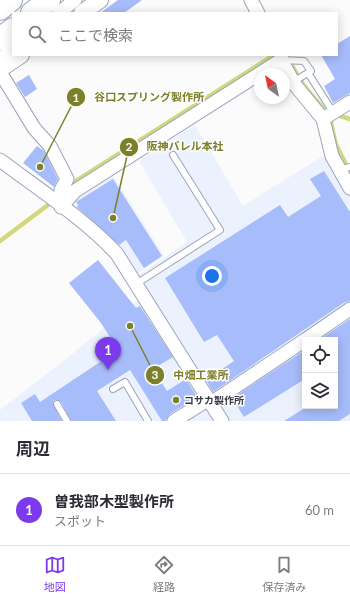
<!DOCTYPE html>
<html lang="ja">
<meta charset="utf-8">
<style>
body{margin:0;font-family:Lato,"Noto Sans JP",sans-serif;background:#f7f7f7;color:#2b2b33}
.controls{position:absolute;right:12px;bottom:12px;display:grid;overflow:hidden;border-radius:0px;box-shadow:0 2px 10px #0003}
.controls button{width:36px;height:36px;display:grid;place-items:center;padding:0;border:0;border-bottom:1px solid #e1e1e2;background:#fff;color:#2b2b33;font:20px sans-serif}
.compass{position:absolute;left:254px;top:68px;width:36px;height:36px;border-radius:50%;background:#fff;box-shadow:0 2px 10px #0003;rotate:327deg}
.you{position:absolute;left:212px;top:276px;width:14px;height:14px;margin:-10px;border:3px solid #fff;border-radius:50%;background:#1a73e8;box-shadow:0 0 0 6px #1a73e833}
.badge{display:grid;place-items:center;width:26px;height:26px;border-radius:50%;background:#7c3aed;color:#fff;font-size:13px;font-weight:700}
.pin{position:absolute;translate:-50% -33px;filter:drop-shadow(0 1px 2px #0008)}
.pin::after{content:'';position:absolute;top:21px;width:14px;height:12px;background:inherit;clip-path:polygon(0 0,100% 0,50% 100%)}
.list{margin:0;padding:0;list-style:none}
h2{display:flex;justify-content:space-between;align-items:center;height:52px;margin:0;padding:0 16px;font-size:17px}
h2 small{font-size:13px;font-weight:400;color:#7c7c81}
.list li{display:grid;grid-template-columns:26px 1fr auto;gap:12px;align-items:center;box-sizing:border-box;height:72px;padding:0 16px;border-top:1px solid #e1e1e2}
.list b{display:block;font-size:15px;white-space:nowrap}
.list p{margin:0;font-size:13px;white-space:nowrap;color:#7c7c81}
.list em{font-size:13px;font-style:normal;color:#7c7c81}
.icon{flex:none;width:22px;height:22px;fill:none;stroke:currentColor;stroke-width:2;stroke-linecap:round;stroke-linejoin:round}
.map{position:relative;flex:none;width:350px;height:421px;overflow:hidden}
.search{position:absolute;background:#fff;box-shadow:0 2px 10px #0003;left:12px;right:12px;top:12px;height:44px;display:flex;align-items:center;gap:10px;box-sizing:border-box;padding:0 14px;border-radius:0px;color:#7c7c81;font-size:15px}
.sheet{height:124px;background:#fff}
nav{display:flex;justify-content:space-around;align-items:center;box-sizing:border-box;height:56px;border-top:1px solid #e1e1e2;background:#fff;font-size:11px;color:#7c7c81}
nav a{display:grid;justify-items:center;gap:2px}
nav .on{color:#7c3aed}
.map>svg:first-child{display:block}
.built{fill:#ecf1fe}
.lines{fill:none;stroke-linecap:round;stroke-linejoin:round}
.stream{stroke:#d2d77c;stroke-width:4.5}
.building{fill:#a7bcfa}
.service-casing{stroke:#9ba4bc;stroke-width:8}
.minor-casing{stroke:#9ba4bc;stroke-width:15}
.tertiary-casing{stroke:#9ba4bc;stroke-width:18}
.motorway-casing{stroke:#9ba4bc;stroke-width:24}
.service{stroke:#fff;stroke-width:6}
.minor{stroke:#fff;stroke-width:13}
.tertiary{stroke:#fff;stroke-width:16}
.motorway{stroke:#fff;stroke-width:22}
.poi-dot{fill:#7d802a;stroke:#fff;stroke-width:1.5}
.labels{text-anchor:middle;stroke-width:3;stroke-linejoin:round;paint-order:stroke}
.poi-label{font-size:10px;font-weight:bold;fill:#383b46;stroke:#fff;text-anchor:start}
.leader{fill:none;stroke:#7d802a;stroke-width:1.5}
.callout-dot{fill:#7d802a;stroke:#fff;stroke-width:1.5}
.mark-label{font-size:12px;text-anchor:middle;font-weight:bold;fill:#fff}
.callout-label{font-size:11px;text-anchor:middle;font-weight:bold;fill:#7d802a;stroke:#fff;stroke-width:3;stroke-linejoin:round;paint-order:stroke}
</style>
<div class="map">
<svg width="350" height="421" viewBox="0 0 350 421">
<rect width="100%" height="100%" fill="#fbfbfb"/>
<!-- built -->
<path class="built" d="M 195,125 L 243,206 L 326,154 L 350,194 L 350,303 L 212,398 L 133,279 L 187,242 L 139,161 Z
M 113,175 L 164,256 L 138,273 L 123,250 L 110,235 L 76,208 L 78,205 L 74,199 Z
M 140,296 L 205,398 L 174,421 L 0,421 L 0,410 L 65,360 L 137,301 Z
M 350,309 L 350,421 L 222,421 L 211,403 L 305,340 L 305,406 L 335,406 L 335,340 L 305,340 Z
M 207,404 L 218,421 L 182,421 Z"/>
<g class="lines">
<!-- stream -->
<path class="stream" d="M 288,59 L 304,86 L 322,107 L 331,123 L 336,145 L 350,172
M 336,117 L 337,115 L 350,119
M 70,187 L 73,183 L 274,55
M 0,241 L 48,205"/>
</g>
<!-- building -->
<path class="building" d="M 118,0 L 142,0 L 124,13 L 100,13 Z
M 350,36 L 350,93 L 333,103 L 324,86 L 335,79 L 321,55 L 337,55 L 337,44 Z
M 29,75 L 37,89 L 25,97 L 16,83 Z
M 37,146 L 44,151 L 58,179 L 54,187 L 23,163 Z
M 324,171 L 350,212 L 350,301 L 345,302 L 213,392 L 206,380 L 234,361 L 217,335 L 204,342 L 165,278 L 280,205 L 288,217 L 321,196 L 310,179 Z
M 113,179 L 162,256 L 144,268 L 126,240 L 119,245 L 77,207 L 78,205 L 76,202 Z
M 98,260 L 136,308 L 140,306 L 173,357 L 153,369 L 167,391 L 186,379 L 197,397 L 170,414 L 165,421 L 162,421 L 130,370 L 97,391 L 116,421 L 71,421 L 61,402 L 57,400 L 54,400 L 53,404 L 62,421 L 32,421 L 21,403 L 35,394 L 40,402 L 118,350 L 101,323 L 69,283 Z
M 350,319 L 350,414 L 339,421 L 284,421 L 308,406 L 335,406 L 335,340 L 319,340 Z
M 305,350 L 305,379 L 244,417 L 232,398 Z"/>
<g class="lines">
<defs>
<path id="service" d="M 281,60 L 304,61 L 311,71 L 293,82
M 308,73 L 333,112
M 339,170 L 350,167
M 136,284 L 220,230 L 173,155
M 113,389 L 125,382 L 148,421
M 57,404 L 67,421"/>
<path id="minor" d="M 251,0 L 258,13
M 59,13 L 75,0
M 0,59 L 13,49
M 281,60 L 295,85 L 323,119 L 332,156 L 350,188
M 0,72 L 34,128 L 50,146 L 67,179 L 61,190 L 61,207
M 323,119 L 350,102
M 0,160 C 37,188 86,220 117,254 L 222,421
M 61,207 L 75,191 L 281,60 L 282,55
M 305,340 L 350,309
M 211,403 L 305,340
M 174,421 L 209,399"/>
<path id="tertiary" d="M 82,13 L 100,0
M 0,69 L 21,55"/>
<path id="motorway" d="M 0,9 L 11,0
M 32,13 L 49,0
M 0,39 L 13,29"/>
</defs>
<!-- service casing -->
<use href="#service" class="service-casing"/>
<!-- minor casing -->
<use href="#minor" class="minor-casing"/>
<!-- tertiary casing -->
<use href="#tertiary" class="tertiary-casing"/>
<!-- motorway casing -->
<use href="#motorway" class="motorway-casing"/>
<!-- service -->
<use href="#service" class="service"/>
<!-- minor -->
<use href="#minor" class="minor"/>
<!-- tertiary -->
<use href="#tertiary" class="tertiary"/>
<!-- motorway -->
<use href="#motorway" class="motorway"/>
</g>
<!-- markers -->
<circle class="poi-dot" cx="176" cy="400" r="4"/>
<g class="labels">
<!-- poi labels -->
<g class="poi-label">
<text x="184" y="404">コサカ製作所</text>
</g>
</g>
<!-- callouts -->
<path class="leader" d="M40 167L76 97M113 218L129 147M130 326L155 375"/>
<g class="callout-dot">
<circle cx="40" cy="167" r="4"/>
<circle cx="113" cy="218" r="4"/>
<circle cx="130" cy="326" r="4"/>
<circle cx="76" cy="97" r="10"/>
<circle cx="129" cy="147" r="10"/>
<circle cx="155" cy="375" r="10"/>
</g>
<g class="mark-label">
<text x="76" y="102">1</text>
<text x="129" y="151">2</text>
<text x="155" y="379">3</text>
</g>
<g class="callout-label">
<text x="149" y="101">谷口スプリング製作所</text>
<text x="185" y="150">阪神バレル本社</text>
<text x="201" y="379">中畑工業所</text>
</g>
</svg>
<div class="controls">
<button><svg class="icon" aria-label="locate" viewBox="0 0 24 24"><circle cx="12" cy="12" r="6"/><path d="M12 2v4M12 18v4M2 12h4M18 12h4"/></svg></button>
<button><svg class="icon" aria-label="layers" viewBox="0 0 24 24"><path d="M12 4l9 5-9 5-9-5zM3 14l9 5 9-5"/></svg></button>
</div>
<svg class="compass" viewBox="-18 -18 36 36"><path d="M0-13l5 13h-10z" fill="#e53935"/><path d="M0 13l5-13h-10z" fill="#7c7c81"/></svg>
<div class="you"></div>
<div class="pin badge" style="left:108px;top:370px">1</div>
<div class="search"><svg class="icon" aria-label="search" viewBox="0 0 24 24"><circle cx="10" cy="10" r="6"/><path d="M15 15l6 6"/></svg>ここで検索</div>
</div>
<section class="sheet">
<h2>周辺<small></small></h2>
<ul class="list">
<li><span class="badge">1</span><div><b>曽我部木型製作所</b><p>スポット</p></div><em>60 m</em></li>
</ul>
</section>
<nav>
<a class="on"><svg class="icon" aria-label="map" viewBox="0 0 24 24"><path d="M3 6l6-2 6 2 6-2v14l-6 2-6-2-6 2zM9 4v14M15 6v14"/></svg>地図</a>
<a><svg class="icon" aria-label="directions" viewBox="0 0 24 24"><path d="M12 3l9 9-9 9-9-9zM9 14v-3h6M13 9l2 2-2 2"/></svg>経路</a>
<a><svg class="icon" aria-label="saved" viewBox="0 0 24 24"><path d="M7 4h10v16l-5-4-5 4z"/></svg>保存済み</a>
</nav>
